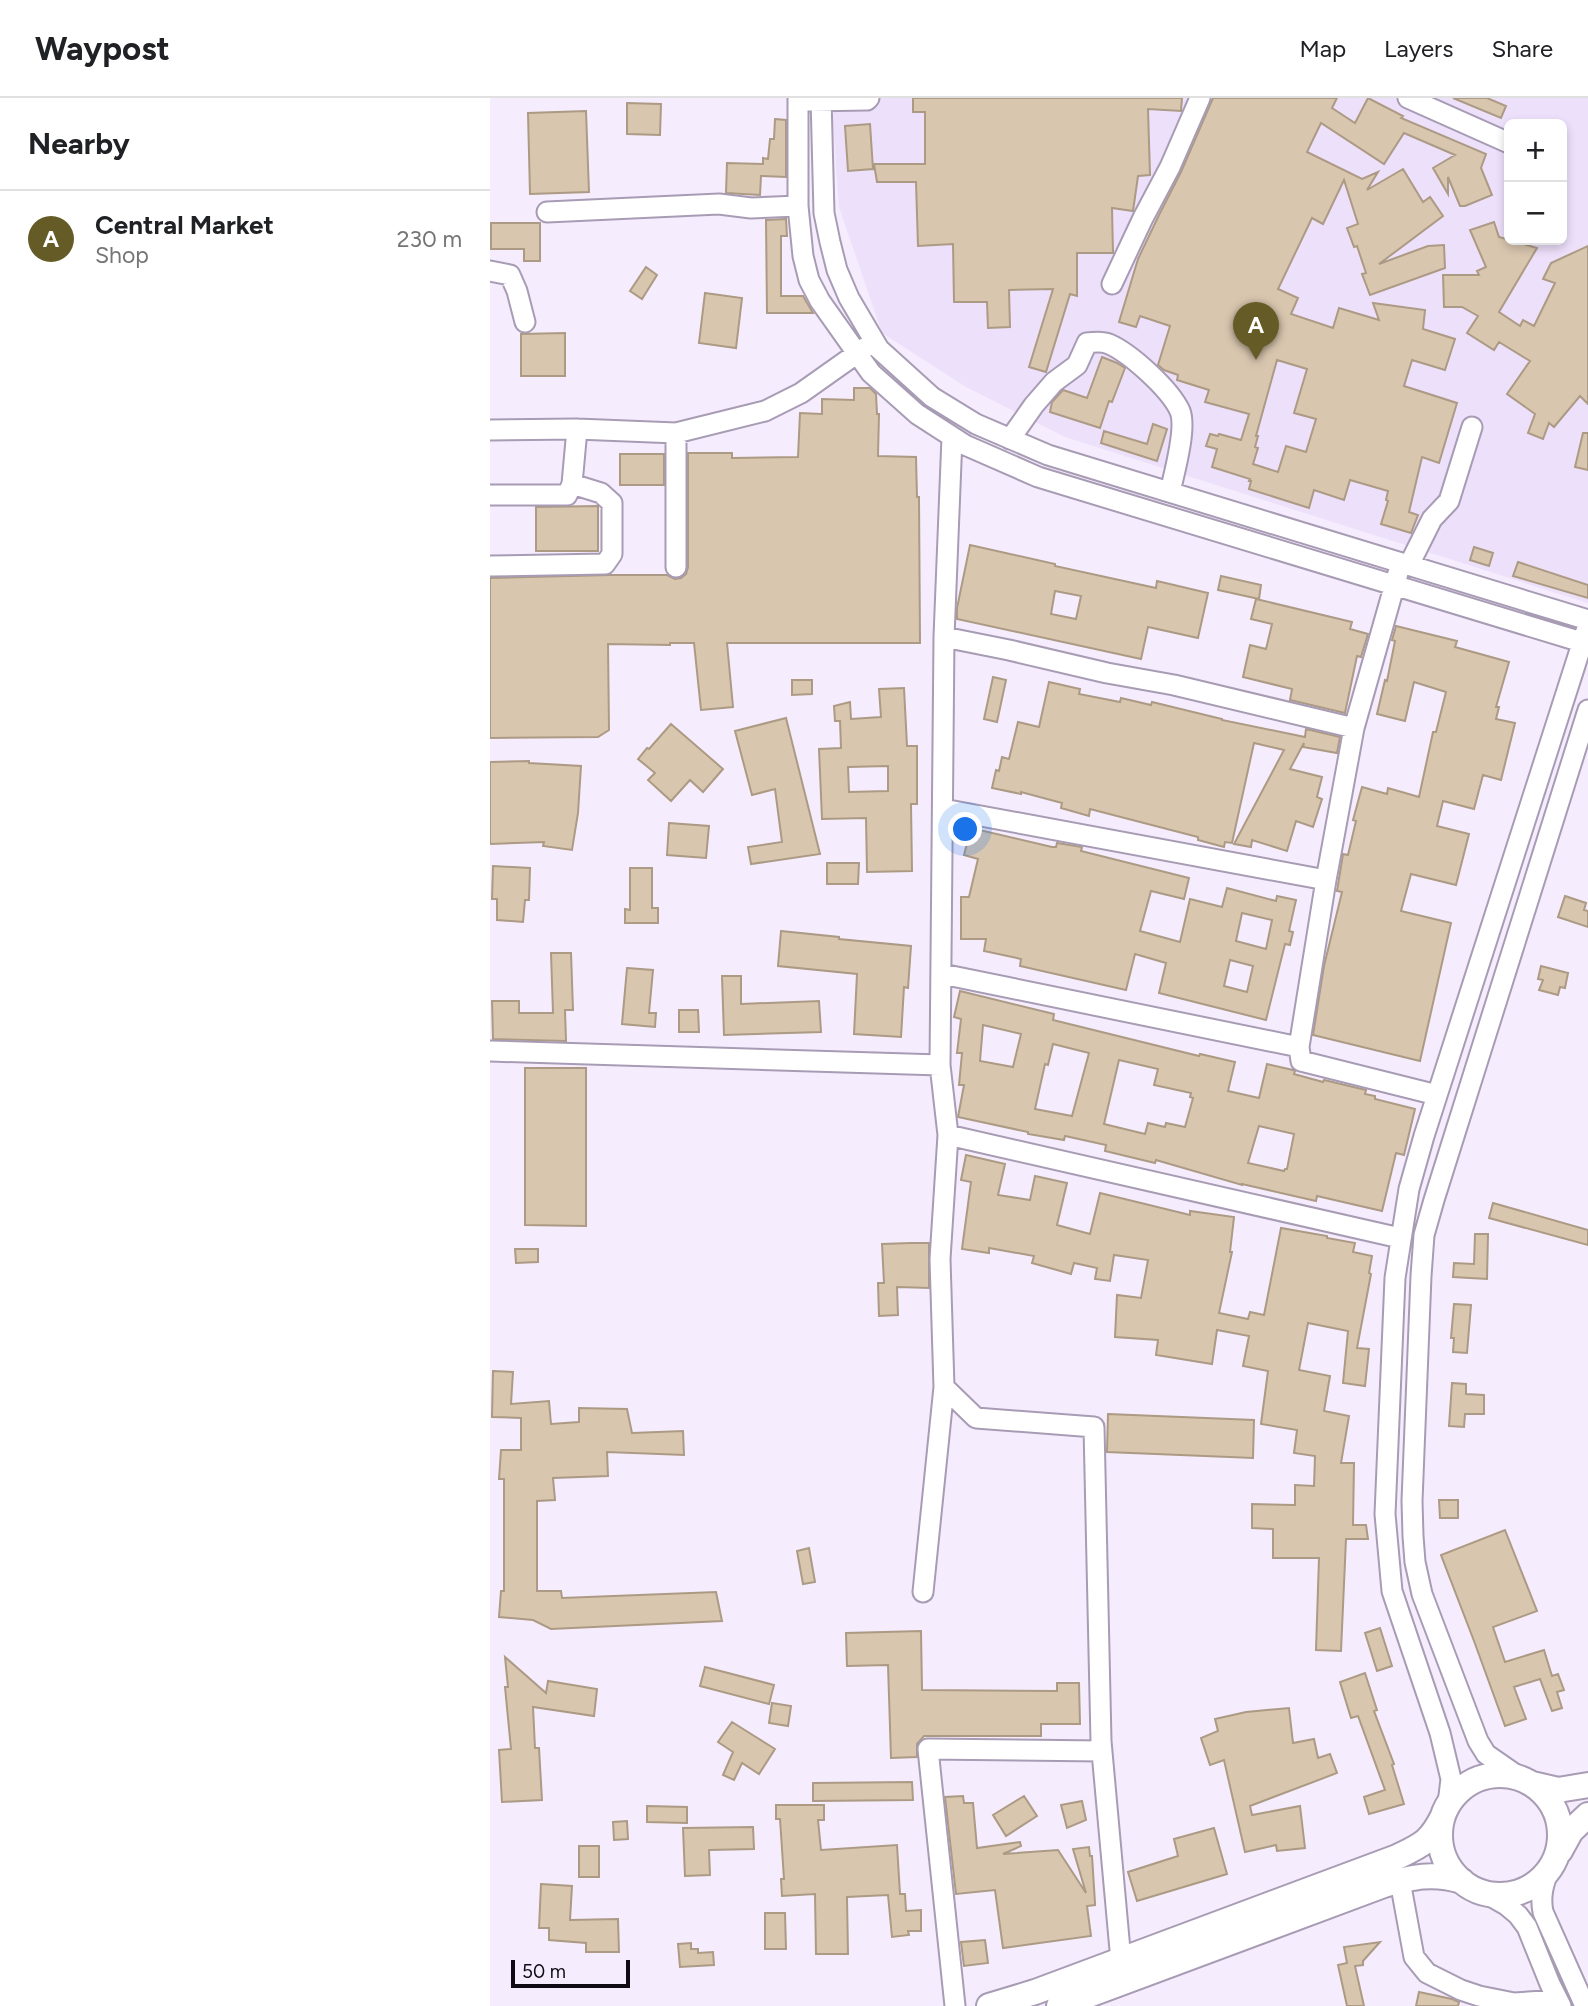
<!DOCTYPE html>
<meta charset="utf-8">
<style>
body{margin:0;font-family:Figtree,sans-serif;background:#f6f6f6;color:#202124}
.controls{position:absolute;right:21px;top:21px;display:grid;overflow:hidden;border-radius:10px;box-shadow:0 4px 10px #0003}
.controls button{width:63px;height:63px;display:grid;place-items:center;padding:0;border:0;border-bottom:2px solid #e0e0e0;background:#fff;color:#202124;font:35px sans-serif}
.scale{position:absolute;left:21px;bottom:18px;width:119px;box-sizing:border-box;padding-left:7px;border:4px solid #0f0a13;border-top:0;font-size:19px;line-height:24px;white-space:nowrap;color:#0f0a13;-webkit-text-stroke:5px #f5edfd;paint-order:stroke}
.you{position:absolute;left:476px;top:732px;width:24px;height:24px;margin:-18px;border:5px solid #fff;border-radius:50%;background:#1a73e8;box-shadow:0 0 0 10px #1a73e833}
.badge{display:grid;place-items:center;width:46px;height:46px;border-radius:50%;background:#645b27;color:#fff;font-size:23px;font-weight:700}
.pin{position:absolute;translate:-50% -58px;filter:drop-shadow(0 2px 4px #0008)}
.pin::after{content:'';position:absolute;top:37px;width:24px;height:21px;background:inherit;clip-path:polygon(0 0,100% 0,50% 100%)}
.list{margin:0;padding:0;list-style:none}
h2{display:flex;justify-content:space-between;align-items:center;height:91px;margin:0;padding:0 28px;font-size:30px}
h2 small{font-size:23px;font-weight:400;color:#757577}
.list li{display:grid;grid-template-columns:46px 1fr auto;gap:21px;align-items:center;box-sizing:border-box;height:98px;padding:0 28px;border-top:2px solid #e0e0e0}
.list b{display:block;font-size:26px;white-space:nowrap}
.list p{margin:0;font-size:23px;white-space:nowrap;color:#757577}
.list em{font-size:23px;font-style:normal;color:#757577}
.map{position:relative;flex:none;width:1098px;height:1908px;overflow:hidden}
header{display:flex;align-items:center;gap:42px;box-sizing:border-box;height:98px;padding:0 35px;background:#fff;border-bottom:2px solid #e0e0e0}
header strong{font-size:33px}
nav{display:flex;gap:38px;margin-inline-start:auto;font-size:24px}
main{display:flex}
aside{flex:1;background:#fff}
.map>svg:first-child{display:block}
.built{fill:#ede0fb;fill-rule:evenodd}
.building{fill:#d9c6af;stroke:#ac9a84;stroke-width:2;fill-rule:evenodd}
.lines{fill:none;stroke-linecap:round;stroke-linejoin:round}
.minor-casing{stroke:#a89cb5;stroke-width:23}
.major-casing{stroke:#a89cb5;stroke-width:28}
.minor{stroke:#fff;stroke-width:19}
.major{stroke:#fff;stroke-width:24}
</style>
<header>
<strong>Waypost</strong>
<nav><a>Map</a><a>Layers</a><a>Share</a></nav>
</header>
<main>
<aside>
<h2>Nearby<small></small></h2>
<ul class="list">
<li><span class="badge">A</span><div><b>Central Market</b><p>Shop</p></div><em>230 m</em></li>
</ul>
</aside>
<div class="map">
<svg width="1098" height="1908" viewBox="0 0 1098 1908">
<rect width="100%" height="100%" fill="#f5edfd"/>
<!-- built -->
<path class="built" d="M 341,0 L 1098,0 L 1098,505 L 575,339 L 476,289 L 392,235 L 349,109 ZM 1019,26 L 1072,26 L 1072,142 L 1019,142 Z"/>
<!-- building -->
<path class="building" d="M 423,0 L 692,0 L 691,13 L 658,11 L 660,77 L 648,78 L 643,113 L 622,110 L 623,155 L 587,155 L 587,198 L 580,196 L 556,274 L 539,269 L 563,191 L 519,192 L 520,229 L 498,230 L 497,204 L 464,204 L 463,146 L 428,148 L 426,84 L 387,84 L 384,66 L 435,66 L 435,14 L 423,14 Z
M 723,0 L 847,0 L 842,10 L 865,25 L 878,0 L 913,18 L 911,20 L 996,56 L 991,70 L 1002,97 L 975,108 L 970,108 L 958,79 L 958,96 L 943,70 L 965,57 L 914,35 L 894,66 L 831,25 L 817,54 L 872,81 L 888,74 L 877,92 L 913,71 L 933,104 L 940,99 L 953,118 L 889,166 L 938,148 L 954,147 L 955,170 L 880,197 L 872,176 L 876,175 L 867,148 L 864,149 L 857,130 L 868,126 L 854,82 L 833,126 L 822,120 L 788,191 L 808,200 L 801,216 L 843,230 L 849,210 L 889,222 L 883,205 L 935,212 L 933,231 L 965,241 L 955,272 L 922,262 L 914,288 L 967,305 L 949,365 L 932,359 L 919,414 L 928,417 L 921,435 L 891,426 L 898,403 L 896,402 L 898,393 L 860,382 L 854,402 L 824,392 L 819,410 L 759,391 L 761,383 L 759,383 L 760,381 L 722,369 L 727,351 L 716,348 L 720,336 L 728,338 L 729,336 L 751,342 L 759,316 L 715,304 L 719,292 L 687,282 L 688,277 L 674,272 L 668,267 L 680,228 L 650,218 L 646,229 L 629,224 L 648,161 L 669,117 L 691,74 ZM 787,262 L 817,271 L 804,315 L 826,321 L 816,354 L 796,348 L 788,374 L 763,366 L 768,350 L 765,349 L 768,338 L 766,338 Z
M 963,0 L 997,0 L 1016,8 L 1011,20 Z
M 137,5 L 171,6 L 170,37 L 137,36 Z
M 96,13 L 99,94 L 40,96 L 38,15 Z
M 285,21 L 296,22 L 296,79 L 271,78 L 270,97 L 236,95 L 237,65 L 273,66 L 273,60 L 278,61 L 280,41 L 284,41 Z
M 380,26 L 383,71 L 358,73 L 355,28 Z
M 296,121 L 297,138 L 291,138 L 291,198 L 313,198 L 323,215 L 277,215 L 276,122 Z
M 1004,124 L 1009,139 L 1047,150 L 1009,214 L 1030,228 L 1033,222 L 1044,228 L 1065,185 L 1053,181 L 1061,165 L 1098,148 L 1098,306 L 1090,298 L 1064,329 L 1059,325 L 1053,341 L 1038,335 L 1045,316 L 1017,296 L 1040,263 L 1009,244 L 1004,252 L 977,235 L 988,218 L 972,209 L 954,209 L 953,177 L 989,177 L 987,173 L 996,169 L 980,132 Z
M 1,125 L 50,125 L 50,163 L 34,163 L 34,151 L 1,151 Z
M 156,169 L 167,177 L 152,201 L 140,193 Z
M 215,195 L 252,200 L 246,250 L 209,245 Z
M 75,235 L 75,278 L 31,278 L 31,236 Z
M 612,259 L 627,265 L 635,270 L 622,304 L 619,303 L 610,330 L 560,314 L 562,304 L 573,292 L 597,300 Z
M 364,290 L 380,290 L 386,296 L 387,316 L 389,316 L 388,358 L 426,359 L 427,399 L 429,399 L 430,545 L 237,545 L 243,609 L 211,612 L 204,545 L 180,545 L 180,547 L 118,546 L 119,632 L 108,639 L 0,640 L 0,480 L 121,477 L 177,477 L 185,481 L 191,480 L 196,476 L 198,469 L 198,355 L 242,355 L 242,360 L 308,359 L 310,315 L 332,316 L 332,301 L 364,302 Z
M 663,326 L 677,331 L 667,363 L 611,345 L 614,333 L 657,346 Z
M 1093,335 L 1098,335 L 1098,372 L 1085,369 Z
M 130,356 L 174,356 L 174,387 L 130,387 Z
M 108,408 L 108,453 L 46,453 L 46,409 Z
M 480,447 L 565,466 L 565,468 L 666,490 L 667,483 L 718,495 L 708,540 L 658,529 L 651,561 L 467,521 L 467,510 ZM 565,493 L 591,498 L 586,521 L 561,516 Z
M 984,449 L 1003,455 L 999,468 L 980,462 Z
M 1028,464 L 1098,487 L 1098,500 L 1023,478 Z
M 731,478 L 771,487 L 769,501 L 728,492 Z
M 766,501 L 862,524 L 860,531 L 878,536 L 871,559 L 867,558 L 855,615 L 800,602 L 802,591 L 753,579 L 760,547 L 776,551 L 782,526 L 761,521 Z
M 906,528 L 967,543 L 965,549 L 1019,564 L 1006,609 L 1009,609 L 1006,621 L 1025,625 L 1011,682 L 993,677 L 984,711 L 953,703 L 947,728 L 979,736 L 966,787 L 921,776 L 911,813 L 961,825 L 930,963 L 823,937 L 834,868 L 852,794 L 847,793 L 853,756 L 858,757 L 866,723 L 863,722 L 872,689 L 897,696 L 898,690 L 929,699 L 943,634 L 946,634 L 956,594 L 924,584 L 915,623 L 887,616 L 895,582 L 897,583 L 905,543 L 902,542 Z
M 503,579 L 516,582 L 507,624 L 494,621 Z
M 302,582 L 322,582 L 322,596 L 302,597 Z
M 559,584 L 590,591 L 589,596 L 630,604 L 631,600 L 661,607 L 662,604 L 732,621 L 732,622 L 815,639 L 816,631 L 850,639 L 847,655 L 813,649 L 814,645 L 800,671 L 832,679 L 827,699 L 832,701 L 823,729 L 806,723 L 797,753 L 762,742 L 761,749 L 744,746 L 794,652 L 764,645 L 742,745 L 735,744 L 734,749 L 708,742 L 708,739 L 600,711 L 599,718 L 571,710 L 572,705 L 531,694 L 531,696 L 502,690 L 506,672 L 509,673 L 512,659 L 519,661 L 528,624 L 549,629 Z
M 414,590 L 417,648 L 427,648 L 427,706 L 421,706 L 422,773 L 377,774 L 376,720 L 332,721 L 329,651 L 351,650 L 350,623 L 345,623 L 344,608 L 360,604 L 361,621 L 391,619 L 389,591 ZM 398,668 L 398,693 L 359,694 L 358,669 Z
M 296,620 L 330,756 L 261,766 L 258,749 L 292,744 L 285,691 L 262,697 L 245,633 Z
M 181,626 L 233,671 L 213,694 L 200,682 L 181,703 L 158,682 L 165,675 L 148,661 L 157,650 L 159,651 Z
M 39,663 L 39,665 L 91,668 L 88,715 L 82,752 L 53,748 L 54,744 L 0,746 L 0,664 Z
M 179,725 L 219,728 L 216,760 L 177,757 Z
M 481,730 L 562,749 L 566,749 L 567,745 L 592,749 L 591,753 L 699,780 L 694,801 L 661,793 L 650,833 L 690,844 L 700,801 L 732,809 L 737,790 L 786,803 L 787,798 L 806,802 L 799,833 L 803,834 L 800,847 L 795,846 L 776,922 L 669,895 L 676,865 L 645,856 L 636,892 L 530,868 L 531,861 L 494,853 L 496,841 L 471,841 L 471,799 L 479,799 L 488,761 L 474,757 ZM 752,815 L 782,822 L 776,851 L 746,843 ZM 740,862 L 763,868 L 757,894 L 734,888 Z
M 337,765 L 369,765 L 368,786 L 337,786 Z
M 3,768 L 40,770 L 39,802 L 35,802 L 33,824 L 7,822 L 7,801 L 2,801 Z
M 140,770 L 162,770 L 162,810 L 168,810 L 168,825 L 135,825 L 135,811 L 140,812 Z
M 1075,798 L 1096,805 L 1094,812 L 1098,813 L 1098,829 L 1068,819 Z
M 291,833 L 349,839 L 349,841 L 421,848 L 418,890 L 414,889 L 411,939 L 364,936 L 367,876 L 288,868 Z
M 61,855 L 81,855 L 83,912 L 75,912 L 76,943 L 3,941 L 2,903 L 29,903 L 29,915 L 63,915 Z
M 1051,868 L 1078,875 L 1075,890 L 1070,889 L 1068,897 L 1049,892 L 1053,882 L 1048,881 Z
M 137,870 L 163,872 L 159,915 L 166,915 L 165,929 L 132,926 Z
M 232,878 L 251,878 L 251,906 L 329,903 L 331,934 L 234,937 Z
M 470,893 L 564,916 L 563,922 L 709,958 L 710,956 L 745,964 L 738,993 L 769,1000 L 777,966 L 803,972 L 805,973 L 804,976 L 833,984 L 834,982 L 876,992 L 875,996 L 885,998 L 885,1001 L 925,1011 L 914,1057 L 906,1055 L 892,1113 L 827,1098 L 826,1103 L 752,1086 L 752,1087 L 666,1062 L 665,1065 L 615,1053 L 616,1047 L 575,1038 L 574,1042 L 538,1036 L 538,1034 L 468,1019 L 474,987 L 469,987 L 472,955 L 467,955 L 471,921 L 464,919 ZM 493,927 L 531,936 L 523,969 L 490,963 ZM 563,946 L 599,955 L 582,1018 L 545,1011 L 555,966 L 558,967 ZM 629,962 L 668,971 L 664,987 L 701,995 L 700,999 L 703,1000 L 695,1029 L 676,1025 L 675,1029 L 658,1025 L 655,1036 L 614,1026 ZM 769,1028 L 804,1036 L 797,1071 L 795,1071 L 794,1073 L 758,1065 Z
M 189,912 L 208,912 L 209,934 L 189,934 Z
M 35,970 L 96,970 L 96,1128 L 35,1127 Z
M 476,1057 L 515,1066 L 508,1097 L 540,1102 L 545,1078 L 577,1085 L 567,1127 L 600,1136 L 610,1095 L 700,1117 L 700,1113 L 744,1119 L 740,1154 L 742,1154 L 729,1215 L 758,1221 L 760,1214 L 774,1217 L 791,1130 L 837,1138 L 837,1140 L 865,1145 L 863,1154 L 882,1158 L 879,1175 L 881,1176 L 867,1250 L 879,1251 L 875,1288 L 853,1285 L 858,1233 L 818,1225 L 809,1272 L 840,1278 L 834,1313 L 859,1318 L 851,1365 L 864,1365 L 863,1427 L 876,1427 L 878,1441 L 856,1441 L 851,1553 L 826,1552 L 829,1460 L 783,1460 L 783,1431 L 762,1430 L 762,1406 L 805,1407 L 805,1387 L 824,1388 L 825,1358 L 804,1355 L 807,1332 L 771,1326 L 778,1273 L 753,1268 L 759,1238 L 727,1232 L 722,1266 L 666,1257 L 668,1242 L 625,1239 L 627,1197 L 651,1200 L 658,1162 L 624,1157 L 620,1183 L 605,1181 L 607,1170 L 584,1165 L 581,1176 L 542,1165 L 544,1158 L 499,1150 L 499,1155 L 472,1151 L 481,1084 L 471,1082 Z
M 1003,1105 L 1098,1132 L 1098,1147 L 999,1120 Z
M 985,1136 L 998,1136 L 997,1181 L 963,1179 L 964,1165 L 984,1166 Z
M 421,1145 L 439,1145 L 439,1190 L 407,1189 L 408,1217 L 389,1218 L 388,1185 L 394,1185 L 392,1146 Z
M 25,1151 L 48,1151 L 48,1164 L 26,1165 Z
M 964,1206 L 981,1207 L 977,1255 L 963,1254 L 964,1240 L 961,1240 Z
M 3,1273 L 23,1274 L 21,1306 L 59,1303 L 61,1326 L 89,1324 L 89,1310 L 137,1311 L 142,1335 L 193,1333 L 194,1357 L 117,1354 L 118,1378 L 63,1380 L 65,1402 L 47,1403 L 47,1493 L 71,1493 L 72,1500 L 226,1494 L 232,1523 L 61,1531 L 43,1522 L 9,1519 L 11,1493 L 14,1493 L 14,1381 L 9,1381 L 11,1352 L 31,1352 L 31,1320 L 2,1319 Z
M 962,1285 L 976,1286 L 976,1296 L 994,1297 L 994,1316 L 975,1316 L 974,1329 L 959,1328 Z
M 618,1316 L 764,1322 L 763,1360 L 617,1354 Z
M 949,1402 L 968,1402 L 968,1420 L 950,1420 Z
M 1015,1432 L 1047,1513 L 1003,1529 L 1015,1564 L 1054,1552 L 1062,1578 L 1068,1576 L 1074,1592 L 1067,1594 L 1072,1610 L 1062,1613 L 1050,1581 L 1024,1589 L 1036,1621 L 1015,1628 L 984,1543 L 951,1457 Z
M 319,1450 L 325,1484 L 313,1486 L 307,1453 Z
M 890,1530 L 902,1568 L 887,1573 L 875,1535 Z
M 431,1533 L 432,1592 L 567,1593 L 567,1585 L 589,1585 L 590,1626 L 551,1626 L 551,1638 L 434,1638 L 427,1646 L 427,1659 L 401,1660 L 398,1567 L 357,1568 L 356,1535 Z
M 15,1559 L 56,1595 L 58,1583 L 107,1591 L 104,1618 L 43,1609 L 45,1650 L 49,1650 L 52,1702 L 12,1704 L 9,1652 L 21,1651 L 15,1589 L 18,1589 Z
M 215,1569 L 284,1587 L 279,1606 L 210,1588 Z
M 875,1575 L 887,1612 L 884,1613 L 904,1666 L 902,1667 L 914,1706 L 879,1716 L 874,1699 L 895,1692 L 868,1618 L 861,1620 L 850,1584 Z
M 282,1605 L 301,1608 L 298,1628 L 279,1625 Z
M 799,1610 L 803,1645 L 824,1641 L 828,1660 L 840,1656 L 847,1675 L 760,1708 L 762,1717 L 810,1708 L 815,1750 L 787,1753 L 786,1747 L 755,1754 L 734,1662 L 720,1667 L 711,1640 L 728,1633 L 725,1621 L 756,1614 Z
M 242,1624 L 285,1651 L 269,1676 L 252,1665 L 244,1682 L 233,1677 L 243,1654 L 228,1644 Z
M 422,1684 L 423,1702 L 323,1703 L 323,1685 Z
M 473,1698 L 474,1705 L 483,1705 L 487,1750 L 530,1744 L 531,1748 L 513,1756 L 568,1752 L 596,1795 L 583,1751 L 599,1749 L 600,1758 L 602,1758 L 605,1805 L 605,1807 L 597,1808 L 601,1838 L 513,1850 L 505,1792 L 466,1796 L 455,1699 Z
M 534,1698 L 547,1718 L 516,1738 L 503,1717 Z
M 592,1703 L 596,1722 L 577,1730 L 571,1707 Z
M 286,1707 L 334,1707 L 334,1722 L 328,1722 L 331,1752 L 407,1747 L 410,1796 L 415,1796 L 416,1813 L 431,1812 L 431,1833 L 418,1833 L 419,1837 L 402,1839 L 398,1797 L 357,1799 L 358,1856 L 326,1856 L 325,1796 L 292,1798 L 291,1781 L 294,1781 L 290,1721 L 286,1721 Z
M 157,1708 L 197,1709 L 197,1725 L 157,1724 Z
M 137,1723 L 138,1741 L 124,1742 L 123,1724 Z
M 263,1729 L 264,1751 L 219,1752 L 220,1777 L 195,1778 L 193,1730 Z
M 724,1730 L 737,1776 L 647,1803 L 638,1774 L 688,1758 L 684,1741 Z
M 89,1748 L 109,1748 L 109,1779 L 89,1779 Z
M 51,1786 L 82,1788 L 80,1822 L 128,1821 L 129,1854 L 96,1854 L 96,1845 L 59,1842 L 59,1830 L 49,1830 Z
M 275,1815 L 295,1815 L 296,1851 L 275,1851 Z
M 495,1842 L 498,1865 L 474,1868 L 471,1844 Z
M 890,1844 L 873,1863 L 873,1867 L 865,1868 L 874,1908 L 857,1908 L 848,1867 L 857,1865 L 854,1849 Z
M 201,1845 L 201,1851 L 208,1851 L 208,1855 L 223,1854 L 224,1867 L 190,1869 L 188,1846 Z
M 929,1894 L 962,1901 L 969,1904 L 968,1908 L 926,1908 Z"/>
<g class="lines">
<defs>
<path id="minor" d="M 308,0 L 308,108 L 313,158 L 319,182 L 330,203 L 381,275 L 427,316 L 475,347 L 548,379 L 1098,546
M 331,0 L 334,115 L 340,144 L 347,172 L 359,200 L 389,251 L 442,299 L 486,326 L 558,357 L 1098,522
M 918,0 L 1019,45
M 319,3 L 377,2 L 379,0
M 57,114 L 229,106 L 261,110 L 308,108
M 0,173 L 20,177 L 27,193 L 35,224
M 622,186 L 653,120 L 680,69 L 710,0
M 0,332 L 87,331 L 186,335 L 275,313 L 311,295 L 376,249
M 462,339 L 454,539 L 450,967 L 458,1037 L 450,1161 L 454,1289 L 486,1320 L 604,1329 L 611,1643 L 631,1863
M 520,341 L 544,307 L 564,284 L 587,267 L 597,245 C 604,244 612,243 619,246 C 640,255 680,291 690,313 C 697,330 684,376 680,394
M 0,397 L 77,397 L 82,386 L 87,331
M 919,467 L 942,421 L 959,403 L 982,329
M 0,468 L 115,466 L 122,456 L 122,405 L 111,395 L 82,386
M 186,469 L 186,335
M 908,475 L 864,630 L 836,782 L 809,949 L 811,963 L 947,997
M 454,539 L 519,552 L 617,575 L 684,587 L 864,630
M 453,711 L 836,782
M 452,876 L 809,949
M 0,953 L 450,967
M 458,1037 L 910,1140
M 433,1494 L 454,1289
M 1032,1681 L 996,1656 L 988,1643 L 932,1496 L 925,1464 L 923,1438 L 922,1403 L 931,1178 L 934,1137 L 944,1102 L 1098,612
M 958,1706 L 961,1681 L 950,1635 L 902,1493 L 895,1416 L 905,1180 L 919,1091 L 934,1038 L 1098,527
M 1058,1774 C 1053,1788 1050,1799 1053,1814 L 1095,1908
M 910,1783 L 924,1859 L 937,1875 L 971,1892 L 989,1898 L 1024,1905 L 1068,1902
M 995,1795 L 1016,1807 L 1028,1817 L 1037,1829 L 1060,1886 L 1071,1908
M 465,1908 L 438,1651 L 612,1653"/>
<path id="major" d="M950 1737a60 60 0 1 1 120 0a60 60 0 1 1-120 0Z
M 1042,1686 L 1068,1692 L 1098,1687
M 1070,1753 L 1081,1733 L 1098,1717
M 499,1908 L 545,1894 L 907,1759 C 932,1747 940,1744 953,1718
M 569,1908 L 894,1787 C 923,1779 942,1774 972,1783"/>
</defs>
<!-- minor casing -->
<use href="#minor" class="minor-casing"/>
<!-- major casing -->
<use href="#major" class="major-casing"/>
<!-- minor -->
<use href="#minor" class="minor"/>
<!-- major -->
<use href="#major" class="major"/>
</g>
</svg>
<div class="controls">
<button>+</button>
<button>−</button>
</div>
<div class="scale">50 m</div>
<div class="you"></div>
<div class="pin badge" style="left:766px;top:262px">A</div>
</div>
</main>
